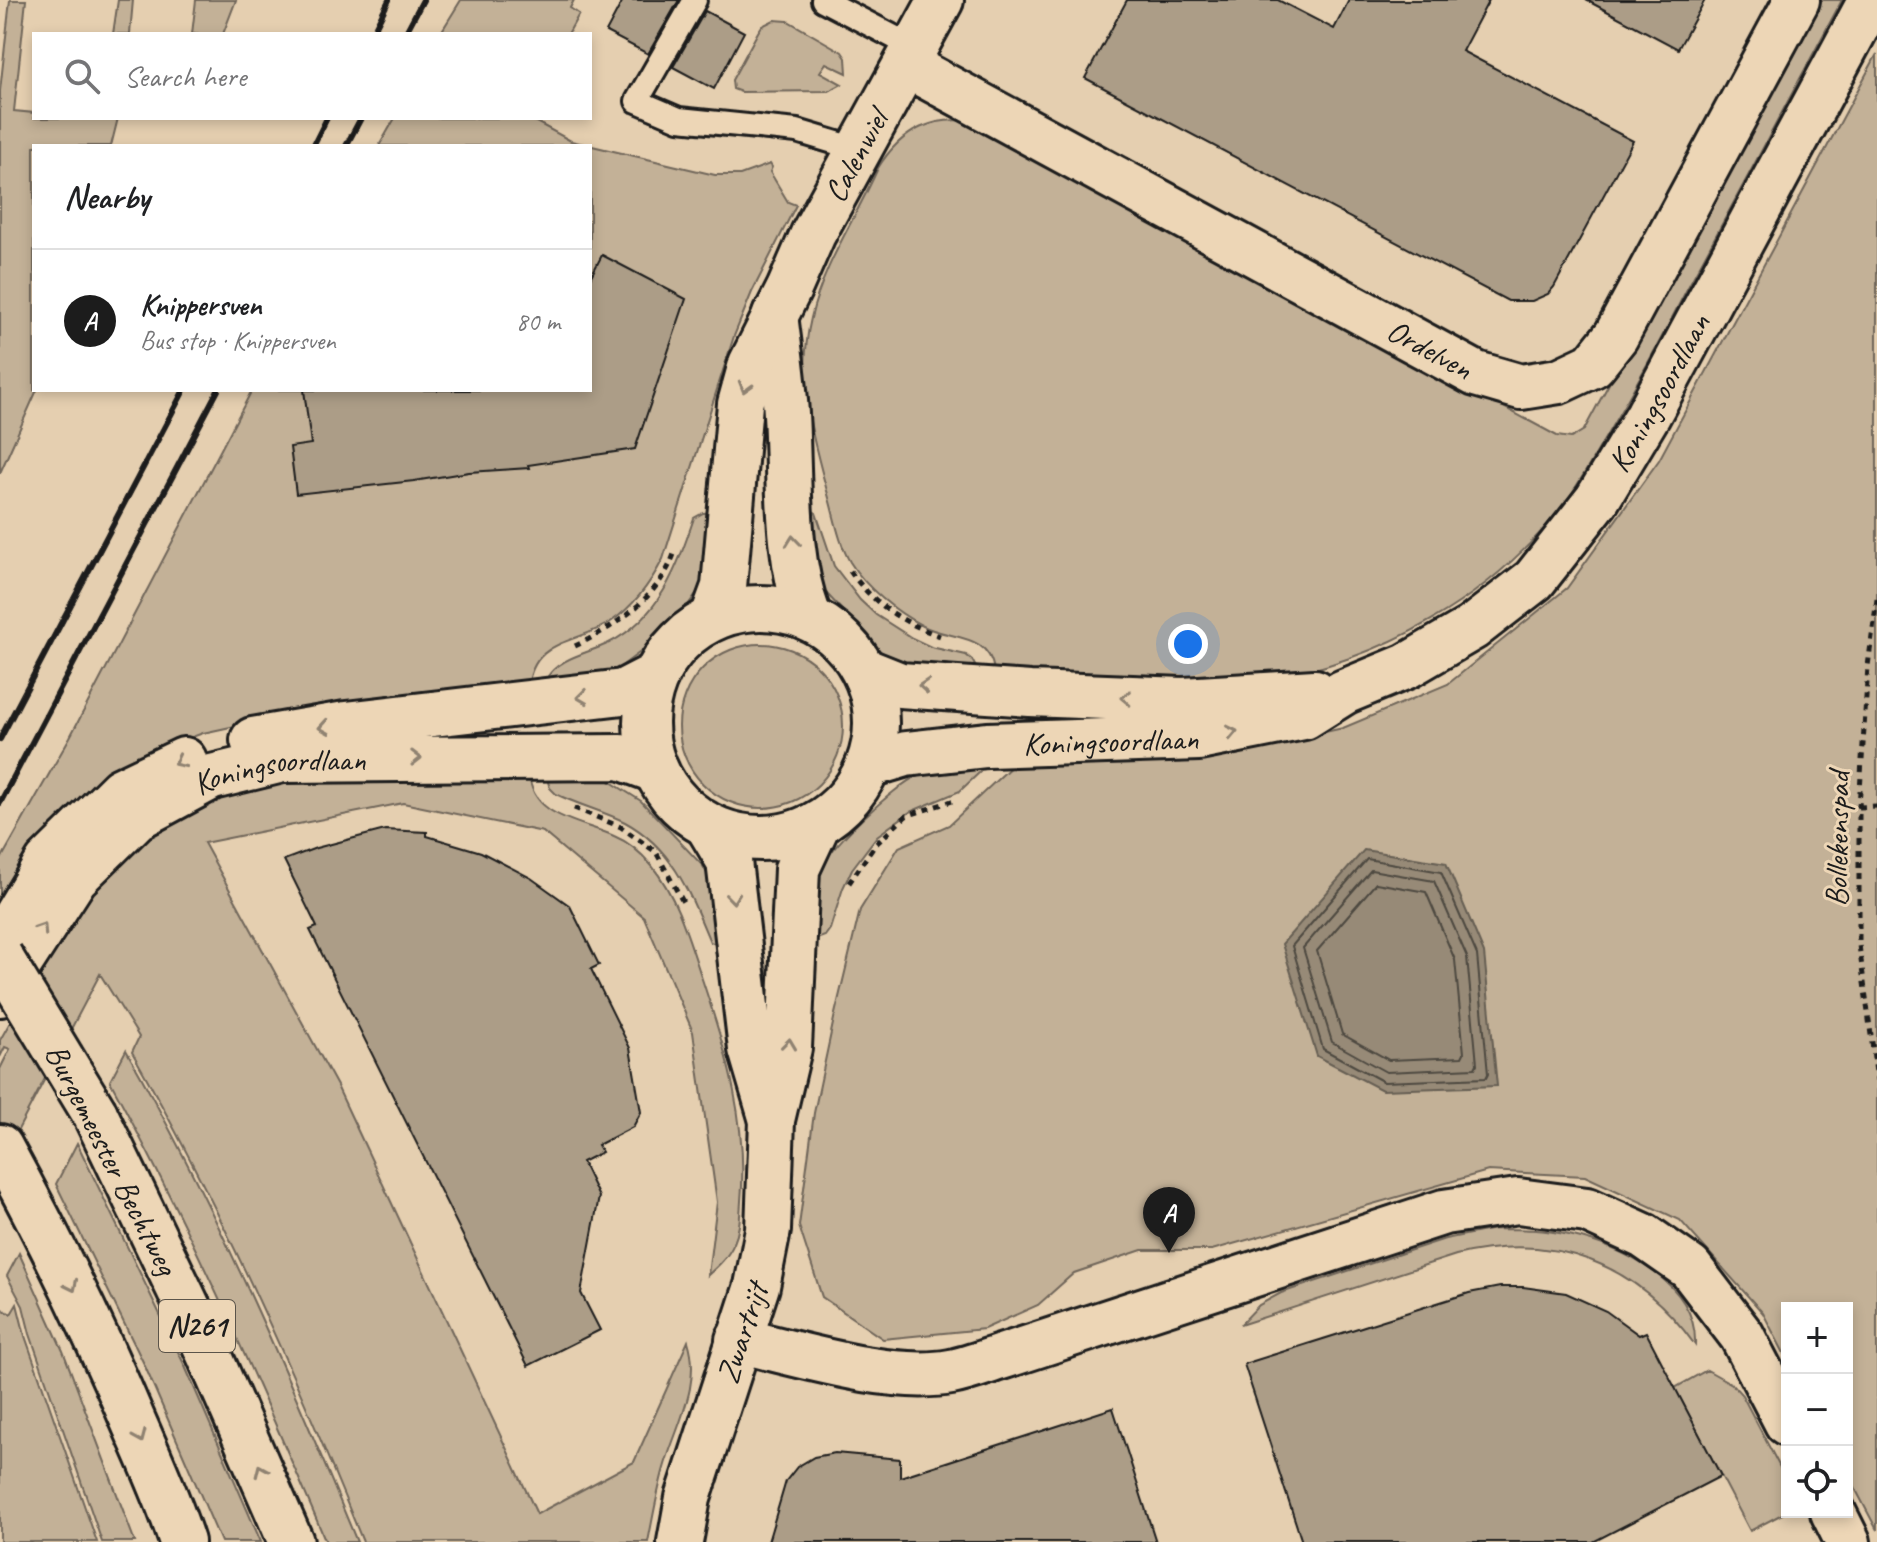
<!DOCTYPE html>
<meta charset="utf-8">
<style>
body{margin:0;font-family:Caveat,sans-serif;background:#f6f6f6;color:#202124}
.controls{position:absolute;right:24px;bottom:24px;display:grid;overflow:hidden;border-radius:0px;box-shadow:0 4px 12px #0003}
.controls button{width:72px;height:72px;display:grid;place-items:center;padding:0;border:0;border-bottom:2px solid #e0e0e0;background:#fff;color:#202124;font:40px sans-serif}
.you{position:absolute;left:1188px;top:644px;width:28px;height:28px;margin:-20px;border:6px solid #fff;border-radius:50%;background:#1a73e8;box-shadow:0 0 0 12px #1a73e833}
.badge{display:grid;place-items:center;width:52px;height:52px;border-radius:50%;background:#1c1c1c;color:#fff;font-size:26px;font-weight:700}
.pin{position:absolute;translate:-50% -66px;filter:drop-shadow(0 2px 4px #0008)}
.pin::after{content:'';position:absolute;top:42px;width:28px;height:24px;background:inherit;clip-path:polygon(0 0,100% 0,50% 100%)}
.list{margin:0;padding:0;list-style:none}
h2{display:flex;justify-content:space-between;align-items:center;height:104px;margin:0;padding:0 32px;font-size:34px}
h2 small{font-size:26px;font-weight:400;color:#757577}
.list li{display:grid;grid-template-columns:52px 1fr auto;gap:24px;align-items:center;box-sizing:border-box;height:144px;padding:0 32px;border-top:2px solid #e0e0e0}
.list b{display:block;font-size:30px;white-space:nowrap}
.list p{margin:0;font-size:26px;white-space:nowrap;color:#757577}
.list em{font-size:26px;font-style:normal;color:#757577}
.icon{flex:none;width:44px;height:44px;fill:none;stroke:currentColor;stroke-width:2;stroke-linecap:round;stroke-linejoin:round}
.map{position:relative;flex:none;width:1877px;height:1542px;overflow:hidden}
.search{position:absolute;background:#fff;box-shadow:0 4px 12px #0003;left:32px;top:32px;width:560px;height:88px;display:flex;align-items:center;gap:20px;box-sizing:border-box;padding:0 28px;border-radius:0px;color:#757577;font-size:30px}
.panel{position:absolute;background:#fff;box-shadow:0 4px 12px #0003;left:32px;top:144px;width:560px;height:248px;border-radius:0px}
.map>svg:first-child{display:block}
.green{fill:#c3b197;stroke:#70665a;stroke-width:2}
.water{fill:#978a77;stroke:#665e53;stroke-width:2}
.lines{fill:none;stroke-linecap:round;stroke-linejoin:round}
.shore{stroke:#4d4840;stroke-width:2}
.building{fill:#ac9d87;stroke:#1c1c1c;stroke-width:2}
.service-casing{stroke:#1c1c1c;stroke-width:28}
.minor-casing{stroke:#1c1c1c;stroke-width:50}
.tertiary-casing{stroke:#1c1c1c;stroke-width:50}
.primary-casing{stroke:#1c1c1c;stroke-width:50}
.path{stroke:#1c1c1c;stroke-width:5;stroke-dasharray:6 6;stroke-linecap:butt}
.service{stroke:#edd6b6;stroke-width:22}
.minor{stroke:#edd6b6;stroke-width:44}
.tertiary{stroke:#edd6b6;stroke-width:44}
.primary{stroke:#edd6b6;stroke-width:44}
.rail{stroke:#1c1c1c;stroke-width:6}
.primary-bridge-casing{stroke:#1c1c1c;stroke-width:50;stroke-linecap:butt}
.primary-bridge{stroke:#edd6b6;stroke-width:44}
.oneway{stroke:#8f8271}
.labels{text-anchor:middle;stroke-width:6;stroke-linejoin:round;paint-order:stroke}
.shield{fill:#edd6b6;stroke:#5b544a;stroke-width:2}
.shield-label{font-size:30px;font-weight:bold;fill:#1c1c1c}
.street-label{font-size:32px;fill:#1c1c1c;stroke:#edd6b6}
</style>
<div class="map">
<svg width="1877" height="1542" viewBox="0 0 1877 1542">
<rect width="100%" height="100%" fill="#e5cfb0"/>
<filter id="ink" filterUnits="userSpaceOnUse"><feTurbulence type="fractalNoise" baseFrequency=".0125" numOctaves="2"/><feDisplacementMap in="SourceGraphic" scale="16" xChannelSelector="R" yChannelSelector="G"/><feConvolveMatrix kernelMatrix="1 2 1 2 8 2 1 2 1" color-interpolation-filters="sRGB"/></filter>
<g filter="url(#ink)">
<!-- green -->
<path class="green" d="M 10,0 L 26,0 L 14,111 L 34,113 L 34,118 L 118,118 L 111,146 L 34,146 L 34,390 L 37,390 L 0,473 L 0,91 Z
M 118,0 L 133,0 L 130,34 L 113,34 Z
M 196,0 L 236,0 L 223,34 L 192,34 Z
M 461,0 L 574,0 L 570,8 L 579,14 L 568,34 L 440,34 Z
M 1816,0 L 1842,0 C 1791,96 1739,193 1687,289 C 1662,338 1636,386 1608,433 C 1595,455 1582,479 1567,500 C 1493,599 1381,661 1261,681 L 994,671 C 989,632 950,640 923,626 C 896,612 866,588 850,562 C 839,543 835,519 829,498 C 812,438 796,381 811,318 C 823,265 856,218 878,168 C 901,130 935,113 979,123 L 1557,436 L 1571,438 L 1584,430 Z
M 774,20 L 788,21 L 842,52 L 846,58 L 847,73 L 826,63 L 820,72 L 842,84 L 829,91 L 741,92 L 733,89 L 732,80 L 758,32 L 762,26 Z
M 1877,54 L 1877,1530 L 1847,1473 L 1847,1308 L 1787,1308 L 1787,1359 L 1763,1313 L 1680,1220 L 1585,1176 L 1488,1171 L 1212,1250 L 1142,1250 L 1074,1273 L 1038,1305 L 984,1329 L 883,1339 L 822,1297 L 799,1226 L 814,1113 L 835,1014 L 860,910 L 899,847 L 949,825 L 1016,762 L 1204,759 L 1343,728 L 1448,684 L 1567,588 L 1659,460 Z
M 395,118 L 529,118 L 571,141 L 715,175 L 740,175 L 770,164 L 772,167 L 770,172 L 788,202 L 796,205 L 752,292 L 734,336 L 663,559 C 650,584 635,605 612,621 C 577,645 531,637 528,691 L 258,721 L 203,733 L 176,743 L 0,919 L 0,861 L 70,737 L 252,390 L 590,390 L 590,146 L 379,146 Z
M 807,507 L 816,513 L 834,566 L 860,600 L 876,615 L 912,638 L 931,647 L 966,655 L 972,660 L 979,673 L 939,678 L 885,656 L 827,594 L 818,581 Z
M 715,512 L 703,584 L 688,605 L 666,623 L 643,650 L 612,673 L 546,679 C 559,657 587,654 609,643 C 660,617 677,568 694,518 L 703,513 Z
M679 726a82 82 0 1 1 164 0a82 82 0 1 1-164 0Z
M 980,765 L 980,772 L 960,791 L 910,812 L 877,836 L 852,869 L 843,888 L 830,929 L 825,936 L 809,942 C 812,920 812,894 818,874 C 826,849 895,785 919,775 C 938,767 960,767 980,765 Z
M 529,773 C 531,818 581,821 614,836 C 629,842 642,854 652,866 C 678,898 690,943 703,982 C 727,1054 748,1124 741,1201 C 740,1215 740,1230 734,1243 C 729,1256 718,1266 708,1275 L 717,1202 L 693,1032 L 644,917 L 543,832 L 403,803 L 204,843 L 337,1086 L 537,1514 L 634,1462 L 688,1341 C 702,1385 676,1426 664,1468 C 657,1493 653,1517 648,1542 L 363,1542 C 295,1375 221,1208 132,1052 L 139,1037 L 100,974 L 0,1164 L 0,1069 L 10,1049 L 5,1047 L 0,1057 L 0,1040 L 73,911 L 126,846 L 216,797 L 289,779 Z
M 545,773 L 606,779 L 641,801 L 703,866 L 711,881 L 719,945 L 710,942 C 690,894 673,848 625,822 C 603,811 578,805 556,794 L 550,788 Z
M 126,1050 C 216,1207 288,1375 357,1542 L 326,1542 C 260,1386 191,1230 110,1081 Z
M 77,1143 L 184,1364 L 261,1542 L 221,1542 L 144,1364 L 56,1184 Z
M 1495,1229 C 1520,1229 1545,1229 1569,1235 C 1622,1247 1698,1283 1695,1345 C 1637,1263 1554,1231 1456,1255 L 1240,1325 L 1259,1305 L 1281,1293 L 1445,1239 Z
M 19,1253 L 63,1351 L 135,1542 L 102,1542 L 30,1334 L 23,1306 L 7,1276 Z
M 17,1304 L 25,1336 L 97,1542 L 0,1542 L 0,1308 L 11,1314 Z
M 1707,1370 L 1732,1384 L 1742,1395 L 1783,1473 L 1786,1486 L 1784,1513 L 1750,1531 L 1675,1388 Z"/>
<!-- water -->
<path class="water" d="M 1364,850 L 1446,863 L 1484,953 L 1497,1086 L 1382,1090 L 1317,1056 L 1282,944 Z"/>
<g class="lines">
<!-- shore -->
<path class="shore" d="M 1367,859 L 1441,872 L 1477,955 L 1488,1074 L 1486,1078 L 1384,1082 L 1323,1049 L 1292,946 Z
M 1371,870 L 1434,881 L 1467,957 L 1477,1064 L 1475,1068 L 1386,1072 L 1332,1042 L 1303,948 Z
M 1376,883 L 1426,892 L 1455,960 L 1464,1053 L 1462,1057 L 1389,1060 L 1342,1034 L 1317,951 Z"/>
</g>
<!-- building -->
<path class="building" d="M 623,0 L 679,0 L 648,54 L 606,32 Z
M 1127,0 L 1278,0 L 1334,29 L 1349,0 L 1489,0 L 1462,51 L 1633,141 L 1554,287 L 1548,294 L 1532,301 L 1508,301 L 1085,78 Z
M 1586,0 L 1705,0 L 1678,49 Z
M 705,11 L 744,32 L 714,89 L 673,67 Z
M 602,255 L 686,299 L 635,449 L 528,465 L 529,468 L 469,472 L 414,481 L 296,494 L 290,447 L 311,444 L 304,390 L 590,390 L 590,278 Z
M 385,830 L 427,832 L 427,836 L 481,852 L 531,878 L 570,906 L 599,965 L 591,969 L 630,1048 L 641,1112 L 633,1127 L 598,1145 L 602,1152 L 582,1162 L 599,1197 L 581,1293 L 600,1330 L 528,1366 L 310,930 L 317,927 L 284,860 L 316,848 Z
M 1500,1287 L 1523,1287 L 1566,1293 L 1606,1311 L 1639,1335 L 1646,1332 L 1721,1476 L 1593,1542 L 1302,1542 L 1244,1364 L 1469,1293 Z
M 1113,1408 L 1156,1542 L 768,1542 L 786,1481 L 797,1467 L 814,1457 L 835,1453 L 900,1459 L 900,1477 Z"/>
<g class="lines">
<defs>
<path id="service" d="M 695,0 L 637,101 L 679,119 L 797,131 L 857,149
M 823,0 L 915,48"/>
<g id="minor">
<path id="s1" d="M 906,65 L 1476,374 L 1521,387 L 1559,381 L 1593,365 L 1616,336 L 1797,0"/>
<path d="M 775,315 C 779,348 784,381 786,414 C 790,482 785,553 809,617"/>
<path id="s2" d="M 713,617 L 724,587 L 740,404 L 751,364 L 789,289 L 813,234 L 941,0"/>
<path d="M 738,1340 C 799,1354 890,1383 951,1372 C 967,1369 983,1363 998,1358 L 1444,1212 L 1518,1201 L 1587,1210 L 1644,1236 L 1690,1268 L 1742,1336 L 1787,1423"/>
<path d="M 1833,1512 L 1848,1542"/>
</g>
<g id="tertiary">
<circle cx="761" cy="723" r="115"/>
<path d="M 865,671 L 900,685 L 1030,694 L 1183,700 L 1315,692"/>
<path d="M 253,740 L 346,724 L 623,692 L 656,675"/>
<path id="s3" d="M 869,765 L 906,754 L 987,745 L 1199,738 L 1304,717 L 1344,692 L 1407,666 L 1472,628 L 1534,580 L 1597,500 L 1648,415 L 1871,0"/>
<path d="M 708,826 L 729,861 L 751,1049 L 771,1117"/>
<path d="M 13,920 L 47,863 L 121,790 L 184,760"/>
<path id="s4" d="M 0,994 L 75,878 L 136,818 L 212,777 L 282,760 L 620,757 L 655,770"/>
<path id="s5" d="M 680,1542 L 688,1498 L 757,1286 L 768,1230 L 772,1120 L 789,1048 L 797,869 L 818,824"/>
</g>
<path id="primary" d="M 95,1114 L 193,1318 L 291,1542
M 0,1147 C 49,1237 94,1328 134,1423 C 151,1462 169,1501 182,1542"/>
</defs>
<!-- service casing -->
<use href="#service" class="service-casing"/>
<!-- minor casing -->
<use href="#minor" class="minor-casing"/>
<!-- tertiary casing -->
<use href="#tertiary" class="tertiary-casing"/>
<!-- primary casing -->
<use href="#primary" class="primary-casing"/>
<!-- path -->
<path class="path" d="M 850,571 C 874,605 902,622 940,636
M 1877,599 L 1868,666 L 1859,807 L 1859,945 L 1877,1080
M 575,646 C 615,627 661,596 675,551
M 1859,807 L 1877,806
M 574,808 L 621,827 L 656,852 L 683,902
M 849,883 L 875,845 L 906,816 L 952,801"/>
<!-- service -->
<use href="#service" class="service"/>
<!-- minor -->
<use href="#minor" class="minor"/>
<!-- tertiary -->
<use href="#tertiary" class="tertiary"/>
<!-- primary -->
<use href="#primary" class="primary"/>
<!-- rail -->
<path class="rail" d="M 372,34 L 389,0
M 405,34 L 423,0
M 313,146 L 327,118
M 346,146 L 361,118
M 0,739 L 184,390
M 0,803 L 218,390"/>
<defs>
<path id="primary-bridge" d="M 0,957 L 95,1114"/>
</defs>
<!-- primary-bridge casing -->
<use href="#primary-bridge" class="primary-bridge-casing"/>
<!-- primary-bridge -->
<use href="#primary-bridge" class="primary-bridge"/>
</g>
<!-- one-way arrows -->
<defs><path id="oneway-chevron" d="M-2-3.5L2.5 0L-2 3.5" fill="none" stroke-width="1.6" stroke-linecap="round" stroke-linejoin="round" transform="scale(2)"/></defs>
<g class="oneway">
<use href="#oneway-chevron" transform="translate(745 387) rotate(106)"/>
<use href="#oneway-chevron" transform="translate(793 541) rotate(-96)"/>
<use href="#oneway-chevron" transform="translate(924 686) rotate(-176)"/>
<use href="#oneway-chevron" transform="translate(582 697) rotate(173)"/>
<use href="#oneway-chevron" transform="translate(1126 698) rotate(-178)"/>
<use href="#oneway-chevron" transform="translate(324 727) rotate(171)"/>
<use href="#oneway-chevron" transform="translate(1232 732) rotate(-12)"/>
<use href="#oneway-chevron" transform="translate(416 758) rotate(-1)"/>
<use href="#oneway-chevron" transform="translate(179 762) rotate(154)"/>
<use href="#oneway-chevron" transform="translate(733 898) rotate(84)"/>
<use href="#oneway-chevron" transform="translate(42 928) rotate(-57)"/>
<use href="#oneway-chevron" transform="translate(789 1044) rotate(-83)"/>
<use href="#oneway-chevron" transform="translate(72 1286) rotate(64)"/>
<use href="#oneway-chevron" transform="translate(140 1437) rotate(67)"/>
<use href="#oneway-chevron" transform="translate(261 1470) rotate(-114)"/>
</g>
</g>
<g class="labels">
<!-- shield labels -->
<rect class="shield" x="159" y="1300" width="76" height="52" rx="6"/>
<g class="shield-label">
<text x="197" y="1336">N261</text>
</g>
<!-- street labels -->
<g class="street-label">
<text dy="11" stroke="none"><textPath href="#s2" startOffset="490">Calenwiel</textPath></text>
<text dy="11" stroke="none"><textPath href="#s1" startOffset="596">Ordelven</textPath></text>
<text dy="11" stroke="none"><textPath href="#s3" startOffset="934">Koningsoordlaan</textPath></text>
<text dy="11" stroke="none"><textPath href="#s3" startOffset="244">Koningsoordlaan</textPath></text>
<text dy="11" stroke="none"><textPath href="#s4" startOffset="378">Koningsoordlaan</textPath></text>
<text transform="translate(1837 839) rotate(-89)" y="11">Bollekenspad</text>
<text transform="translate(112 1159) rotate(63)" y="11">Burgemeester Bechtweg</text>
<text dy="11" stroke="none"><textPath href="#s5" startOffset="218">Zwartrijt</textPath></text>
</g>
</g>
</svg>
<div class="controls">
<button>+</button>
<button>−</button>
<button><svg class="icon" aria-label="locate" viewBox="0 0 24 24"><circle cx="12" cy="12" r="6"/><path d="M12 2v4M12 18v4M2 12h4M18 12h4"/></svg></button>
</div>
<div class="you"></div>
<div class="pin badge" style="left:1169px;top:1253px">A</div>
<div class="search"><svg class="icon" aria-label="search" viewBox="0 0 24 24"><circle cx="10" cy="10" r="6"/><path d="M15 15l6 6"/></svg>Search here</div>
<section class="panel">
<h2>Nearby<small></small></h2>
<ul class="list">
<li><span class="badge">A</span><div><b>Knippersven</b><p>Bus stop · Knippersven</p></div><em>80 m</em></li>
</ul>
</section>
</div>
